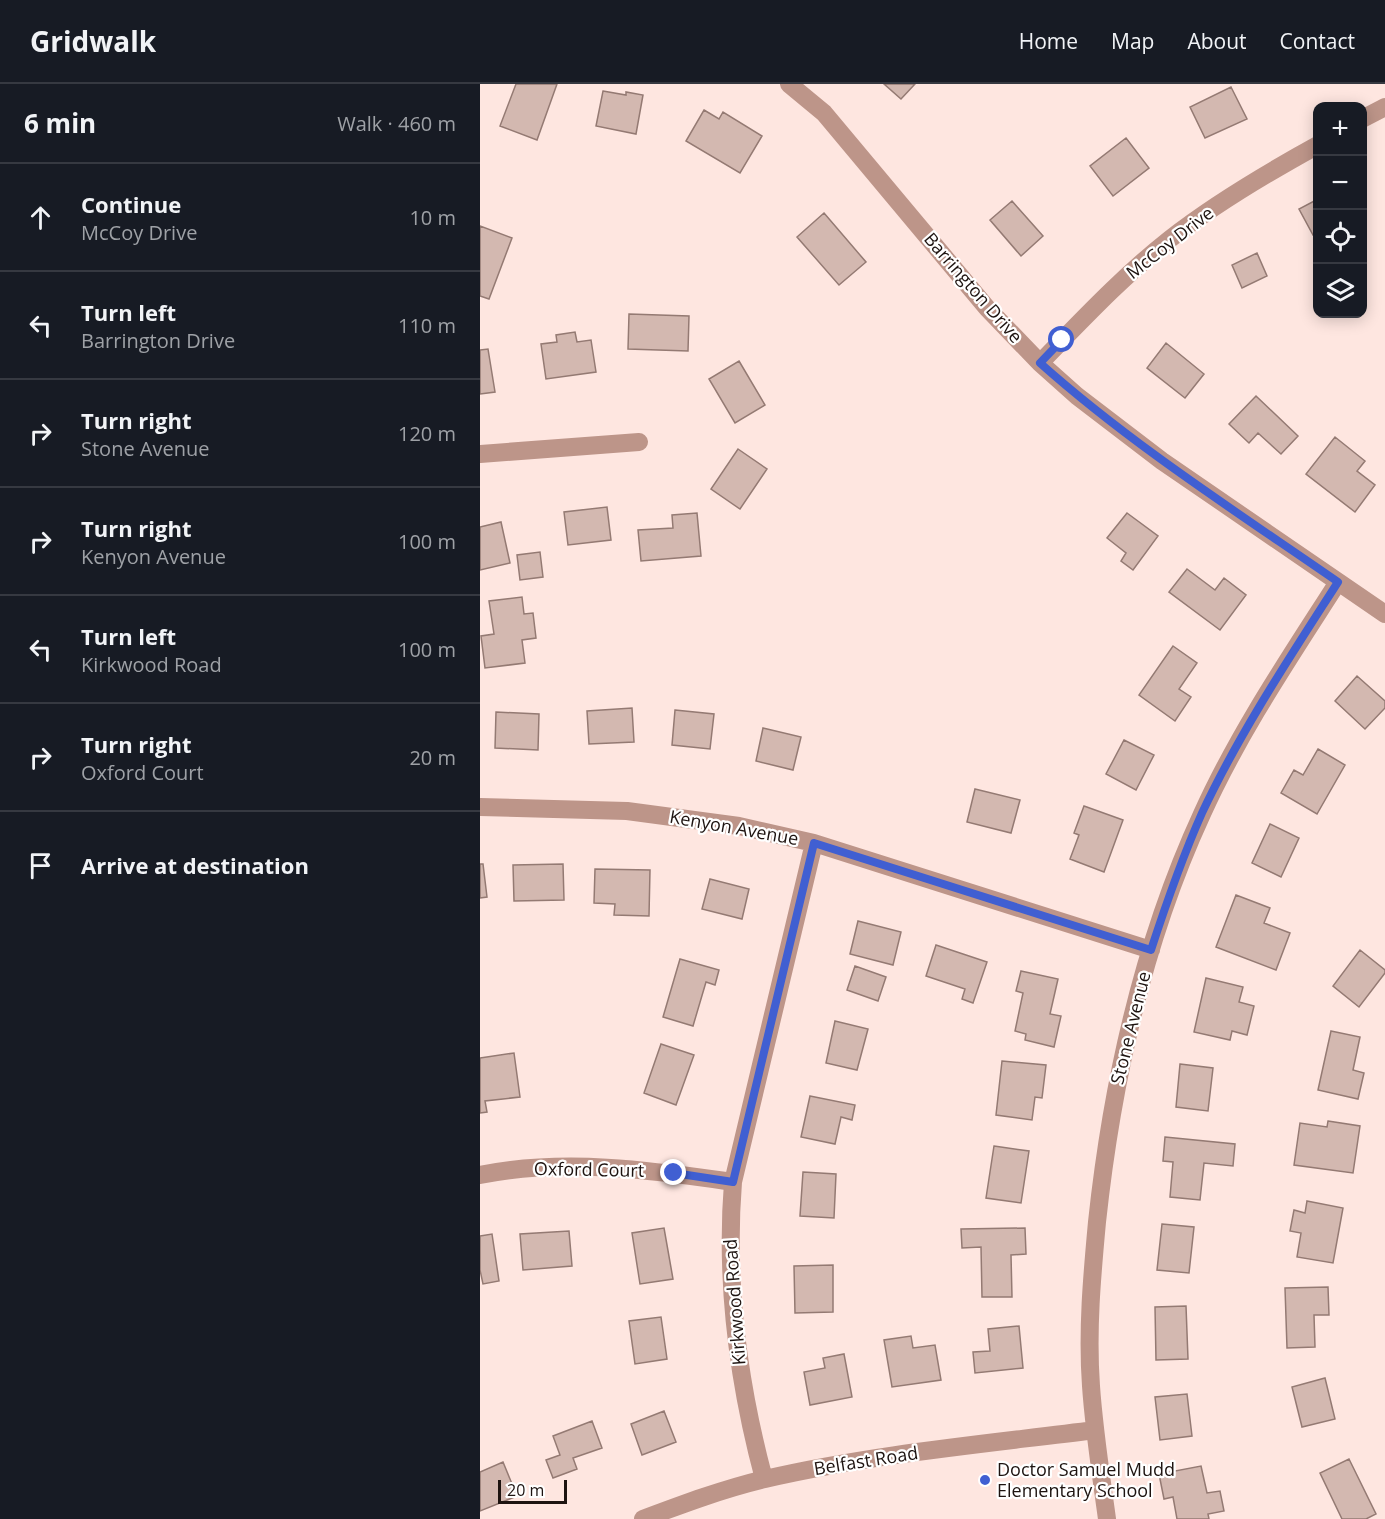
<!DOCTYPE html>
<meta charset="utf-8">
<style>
body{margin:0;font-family:"Open Sans",sans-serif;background:#20242c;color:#f1f3f6}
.controls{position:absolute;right:18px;top:18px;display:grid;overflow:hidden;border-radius:12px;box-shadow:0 3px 15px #0003}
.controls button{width:54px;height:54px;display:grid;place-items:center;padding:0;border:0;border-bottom:2px solid #363941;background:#171b24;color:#f1f3f6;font:30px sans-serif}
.scale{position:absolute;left:18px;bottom:15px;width:69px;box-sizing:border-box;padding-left:6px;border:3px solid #1d1310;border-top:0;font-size:16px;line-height:21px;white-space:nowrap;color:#1d1310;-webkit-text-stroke:4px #fff;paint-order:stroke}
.stop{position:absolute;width:18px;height:18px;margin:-14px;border:4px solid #405fd2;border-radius:50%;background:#fff}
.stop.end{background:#405fd2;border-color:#fff;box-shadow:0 2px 6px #0008}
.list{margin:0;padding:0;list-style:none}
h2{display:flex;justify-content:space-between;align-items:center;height:78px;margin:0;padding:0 24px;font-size:26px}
h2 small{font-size:20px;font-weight:400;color:#9ea1a6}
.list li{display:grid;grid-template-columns:39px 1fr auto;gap:18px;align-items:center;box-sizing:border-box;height:108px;padding:0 24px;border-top:2px solid #363941}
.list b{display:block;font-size:22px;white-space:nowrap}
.list p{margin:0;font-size:20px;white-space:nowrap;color:#9ea1a6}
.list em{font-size:20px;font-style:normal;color:#9ea1a6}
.icon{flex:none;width:33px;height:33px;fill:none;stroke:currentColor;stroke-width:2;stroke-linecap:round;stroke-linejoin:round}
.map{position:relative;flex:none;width:905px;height:1435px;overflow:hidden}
header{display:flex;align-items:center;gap:36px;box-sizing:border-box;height:84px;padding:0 30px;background:#171b24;border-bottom:2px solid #363941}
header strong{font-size:28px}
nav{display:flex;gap:33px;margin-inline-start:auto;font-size:21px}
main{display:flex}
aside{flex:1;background:#171b24}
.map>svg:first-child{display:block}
.building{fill:#d3b8b0;stroke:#947a73;stroke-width:1.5}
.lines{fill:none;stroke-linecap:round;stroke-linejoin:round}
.street{stroke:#bd9589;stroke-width:18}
.route{stroke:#405fd2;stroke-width:8}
.poi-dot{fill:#405fd2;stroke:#fff;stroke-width:2}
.labels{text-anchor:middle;stroke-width:4.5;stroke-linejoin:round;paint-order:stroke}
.street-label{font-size:18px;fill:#1d1310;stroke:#fff}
.poi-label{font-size:18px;fill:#1d1310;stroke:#fff;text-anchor:start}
</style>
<header>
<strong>Gridwalk</strong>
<nav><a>Home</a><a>Map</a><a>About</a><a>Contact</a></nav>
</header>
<main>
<aside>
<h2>6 min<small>Walk · 460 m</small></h2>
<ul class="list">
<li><svg class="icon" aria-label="ahead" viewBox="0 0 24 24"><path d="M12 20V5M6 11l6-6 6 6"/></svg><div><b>Continue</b><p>McCoy Drive</p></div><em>10 m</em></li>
<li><svg class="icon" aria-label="left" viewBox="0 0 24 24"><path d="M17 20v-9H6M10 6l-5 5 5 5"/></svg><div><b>Turn left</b><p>Barrington Drive</p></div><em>110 m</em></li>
<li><svg class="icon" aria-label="right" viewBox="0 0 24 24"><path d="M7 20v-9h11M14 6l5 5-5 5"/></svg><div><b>Turn right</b><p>Stone Avenue</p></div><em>120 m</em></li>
<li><svg class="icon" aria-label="right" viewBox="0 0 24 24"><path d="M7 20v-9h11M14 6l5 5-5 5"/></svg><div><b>Turn right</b><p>Kenyon Avenue</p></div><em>100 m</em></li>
<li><svg class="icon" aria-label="left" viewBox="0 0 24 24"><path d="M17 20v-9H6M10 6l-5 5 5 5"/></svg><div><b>Turn left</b><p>Kirkwood Road</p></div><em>100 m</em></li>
<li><svg class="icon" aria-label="right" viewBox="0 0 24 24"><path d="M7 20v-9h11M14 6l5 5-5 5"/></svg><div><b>Turn right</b><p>Oxford Court</p></div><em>20 m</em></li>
<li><svg class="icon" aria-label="arrive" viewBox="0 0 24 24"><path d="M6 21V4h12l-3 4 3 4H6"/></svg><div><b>Arrive at destination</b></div></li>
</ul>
</aside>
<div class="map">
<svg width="905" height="1435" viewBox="0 0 905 1435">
<rect width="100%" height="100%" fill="#fee6e0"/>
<!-- building -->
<path class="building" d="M 36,0 L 77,0 L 57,56 L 20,42 Z
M 404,0 L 435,0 L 421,15 Z
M 751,3 L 767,35 L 725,54 L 710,23 Z
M 123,7 L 146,11 L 146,8 L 163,11 L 156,50 L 116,42 Z
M 224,26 L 239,35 L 243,28 L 282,52 L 260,89 L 206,57 Z
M 646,54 L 669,84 L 633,112 L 610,82 Z
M 838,115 L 838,148 L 833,151 L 819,125 Z
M 532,117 L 563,152 L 541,172 L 510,136 Z
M 344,129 L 386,178 L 359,201 L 317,153 Z
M 0,142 L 32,154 L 9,215 L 0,212 Z
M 777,169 L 787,192 L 762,204 L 752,181 Z
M 149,230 L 209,232 L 208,267 L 148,265 Z
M 95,248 L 97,258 L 111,256 L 116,288 L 66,295 L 61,260 L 77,258 L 76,251 Z
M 686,259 L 724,290 L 705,314 L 667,284 Z
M 8,265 L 15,308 L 0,310 L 0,266 Z
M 259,277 L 285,321 L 255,339 L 229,295 Z
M 776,312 L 818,352 L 801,370 L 778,349 L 769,359 L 749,340 Z
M 855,353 L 885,377 L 877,387 L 895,401 L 875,428 L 826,390 Z
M 258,365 L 287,385 L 260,425 L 231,405 Z
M 127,423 L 131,456 L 88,461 L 84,428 Z
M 217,429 L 221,472 L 161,477 L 158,446 L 193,444 L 192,431 Z
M 647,429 L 678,452 L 653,486 L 641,477 L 646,469 L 627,454 Z
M 21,438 L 30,479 L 0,486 L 0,443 Z
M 60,468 L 63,493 L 40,496 L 37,471 Z
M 707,485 L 735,506 L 744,494 L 766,511 L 740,546 L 689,508 Z
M 42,513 L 44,530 L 53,529 L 56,554 L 42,556 L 45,579 L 5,584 L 1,552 L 14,550 L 9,517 Z
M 693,562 L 717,579 L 699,605 L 711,613 L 695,637 L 659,611 Z
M 877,592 L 905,617 L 905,624 L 885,645 L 855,617 Z
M 152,624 L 154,658 L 109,660 L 107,627 Z
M 195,626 L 234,630 L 230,665 L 192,661 Z
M 16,628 L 59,630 L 58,666 L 15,664 Z
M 283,644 L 321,653 L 313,686 L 276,677 Z
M 644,656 L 674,671 L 656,706 L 626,690 Z
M 838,665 L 865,681 L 837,730 L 801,709 L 814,686 L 823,691 Z
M 495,705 L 540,716 L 531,749 L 487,738 Z
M 604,722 L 643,736 L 624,788 L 590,775 L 599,751 L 594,749 Z
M 790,740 L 819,754 L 801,793 L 772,779 Z
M 0,780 L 3,780 L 7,813 L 0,814 Z
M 83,780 L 84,816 L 34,817 L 33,781 Z
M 115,785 L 170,786 L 169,832 L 134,831 L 135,820 L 114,819 Z
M 230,795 L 269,805 L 262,835 L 222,825 Z
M 756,811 L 790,824 L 784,839 L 810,849 L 796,886 L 736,863 Z
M 378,837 L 421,848 L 413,881 L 370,870 Z
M 456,861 L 507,878 L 493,919 L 482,915 L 485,905 L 446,892 Z
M 880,866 L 905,886 L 905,889 L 879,923 L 853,902 Z
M 200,875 L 239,886 L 235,901 L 226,898 L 213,942 L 183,933 Z
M 375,882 L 406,893 L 398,917 L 367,906 Z
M 541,887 L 578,895 L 570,930 L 581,932 L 574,963 L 545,956 L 546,950 L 535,947 L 543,909 L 536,907 Z
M 726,894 L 763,903 L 759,918 L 774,922 L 767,951 L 752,947 L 750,956 L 714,948 Z
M 355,937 L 388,945 L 377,986 L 346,979 Z
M 851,947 L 880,953 L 873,986 L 884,989 L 878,1015 L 838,1006 Z
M 181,960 L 214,971 L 196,1021 L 164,1009 Z
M 34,969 L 40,1013 L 5,1017 L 7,1028 L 0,1029 L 0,974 Z
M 522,977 L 566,981 L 562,1014 L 555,1013 L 552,1036 L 516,1031 Z
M 700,980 L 733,984 L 728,1027 L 696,1023 Z
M 330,1012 L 375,1021 L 372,1036 L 361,1033 L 355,1060 L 321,1053 Z
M 848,1037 L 880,1042 L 873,1089 L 814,1081 L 820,1039 L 847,1043 Z
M 685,1053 L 755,1060 L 753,1082 L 724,1079 L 720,1116 L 690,1113 L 693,1078 L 683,1077 Z
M 514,1062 L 549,1067 L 541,1119 L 506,1114 Z
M 323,1088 L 356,1090 L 354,1134 L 320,1132 Z
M 827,1117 L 863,1124 L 853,1179 L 817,1173 L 821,1149 L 810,1147 L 814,1126 L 825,1129 Z
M 682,1140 L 714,1143 L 709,1189 L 677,1186 Z
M 184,1144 L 193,1195 L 160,1200 L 152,1149 Z
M 545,1144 L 546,1170 L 531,1171 L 532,1213 L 502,1213 L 501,1163 L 482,1164 L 481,1145 Z
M 89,1147 L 92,1182 L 43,1186 L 40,1150 Z
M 12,1150 L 19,1197 L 3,1200 L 0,1186 L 0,1152 Z
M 353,1181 L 353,1228 L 315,1229 L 314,1182 Z
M 848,1203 L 849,1231 L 834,1231 L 835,1263 L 807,1264 L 805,1204 Z
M 706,1222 L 708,1275 L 676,1276 L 675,1223 Z
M 181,1233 L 187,1275 L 155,1280 L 149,1237 Z
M 539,1242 L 543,1284 L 495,1289 L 493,1268 L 510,1267 L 508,1245 Z
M 431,1252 L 433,1264 L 455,1261 L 461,1296 L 412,1303 L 404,1256 Z
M 364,1270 L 372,1313 L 330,1321 L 324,1288 L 345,1284 L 343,1274 Z
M 845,1294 L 855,1335 L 822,1343 L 812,1303 Z
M 707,1310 L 712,1352 L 680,1356 L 675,1313 Z
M 184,1327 L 196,1358 L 162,1371 L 151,1340 Z
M 112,1337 L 122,1364 L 93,1374 L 97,1385 L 73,1394 L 66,1376 L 80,1371 L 73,1352 Z
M 869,1375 L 896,1430 L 886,1435 L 862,1435 L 840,1389 Z
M 23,1378 L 37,1412 L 0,1427 L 0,1388 Z
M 721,1382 L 727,1409 L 740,1407 L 744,1427 L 728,1430 L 729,1435 L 697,1435 L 693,1413 L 684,1415 L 679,1390 Z"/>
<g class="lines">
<!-- street -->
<path class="street" d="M 309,0 L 344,29 L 507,224 L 560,279 L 597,312 L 682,377 L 905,530
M 882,35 L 905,23
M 560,279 C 602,236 643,192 690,155 C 736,119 787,89 838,61
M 0,370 L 159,358
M 0,723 L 147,727 L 259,742 L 334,759 L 671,866
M 0,1091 C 83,1074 171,1086 253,1098
M 284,1395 C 258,1298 245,1199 253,1098 L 334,759
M 163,1435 C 203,1420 243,1405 285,1395 C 393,1370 505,1360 615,1346
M 627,1435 C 621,1391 614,1346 611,1302 C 607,1247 612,1192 617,1138 C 632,998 663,858 722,730 C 759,648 810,573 858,498"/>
</g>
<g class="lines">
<!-- route -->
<path class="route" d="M 194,1089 L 253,1098 L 334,759 L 671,866 C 686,820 702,774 722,729 C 760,648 810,573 858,498 C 757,428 652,361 560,279 L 582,256"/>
</g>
<!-- markers -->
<circle class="poi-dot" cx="505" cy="1396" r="6"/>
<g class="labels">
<!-- street labels -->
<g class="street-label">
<text transform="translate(690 159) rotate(-38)" y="6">McCoy Drive</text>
<text transform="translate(493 204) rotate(49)" y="6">Barrington Drive</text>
<text transform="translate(254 744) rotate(10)" y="6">Kenyon Avenue</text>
<text transform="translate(651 944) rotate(-76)" y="6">Stone Avenue</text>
<text transform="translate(109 1086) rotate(1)" y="6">Oxford Court</text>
<text transform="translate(255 1218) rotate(-94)" y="6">Kirkwood Road</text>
<text transform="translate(386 1377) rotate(-9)" y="6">Belfast Road</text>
</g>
<!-- poi labels -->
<g class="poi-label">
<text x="517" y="1392">Doctor Samuel Mudd<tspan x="517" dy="21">Elementary School</tspan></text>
</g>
</g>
</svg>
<div class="controls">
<button>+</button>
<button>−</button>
<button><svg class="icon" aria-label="locate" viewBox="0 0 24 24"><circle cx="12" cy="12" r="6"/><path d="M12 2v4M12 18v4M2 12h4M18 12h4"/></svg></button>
<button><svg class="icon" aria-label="layers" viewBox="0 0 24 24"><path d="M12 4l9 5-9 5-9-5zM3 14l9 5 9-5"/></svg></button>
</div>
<div class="scale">20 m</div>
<div class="stop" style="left:582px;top:256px"></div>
<div class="stop end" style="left:194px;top:1089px"></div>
</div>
</main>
